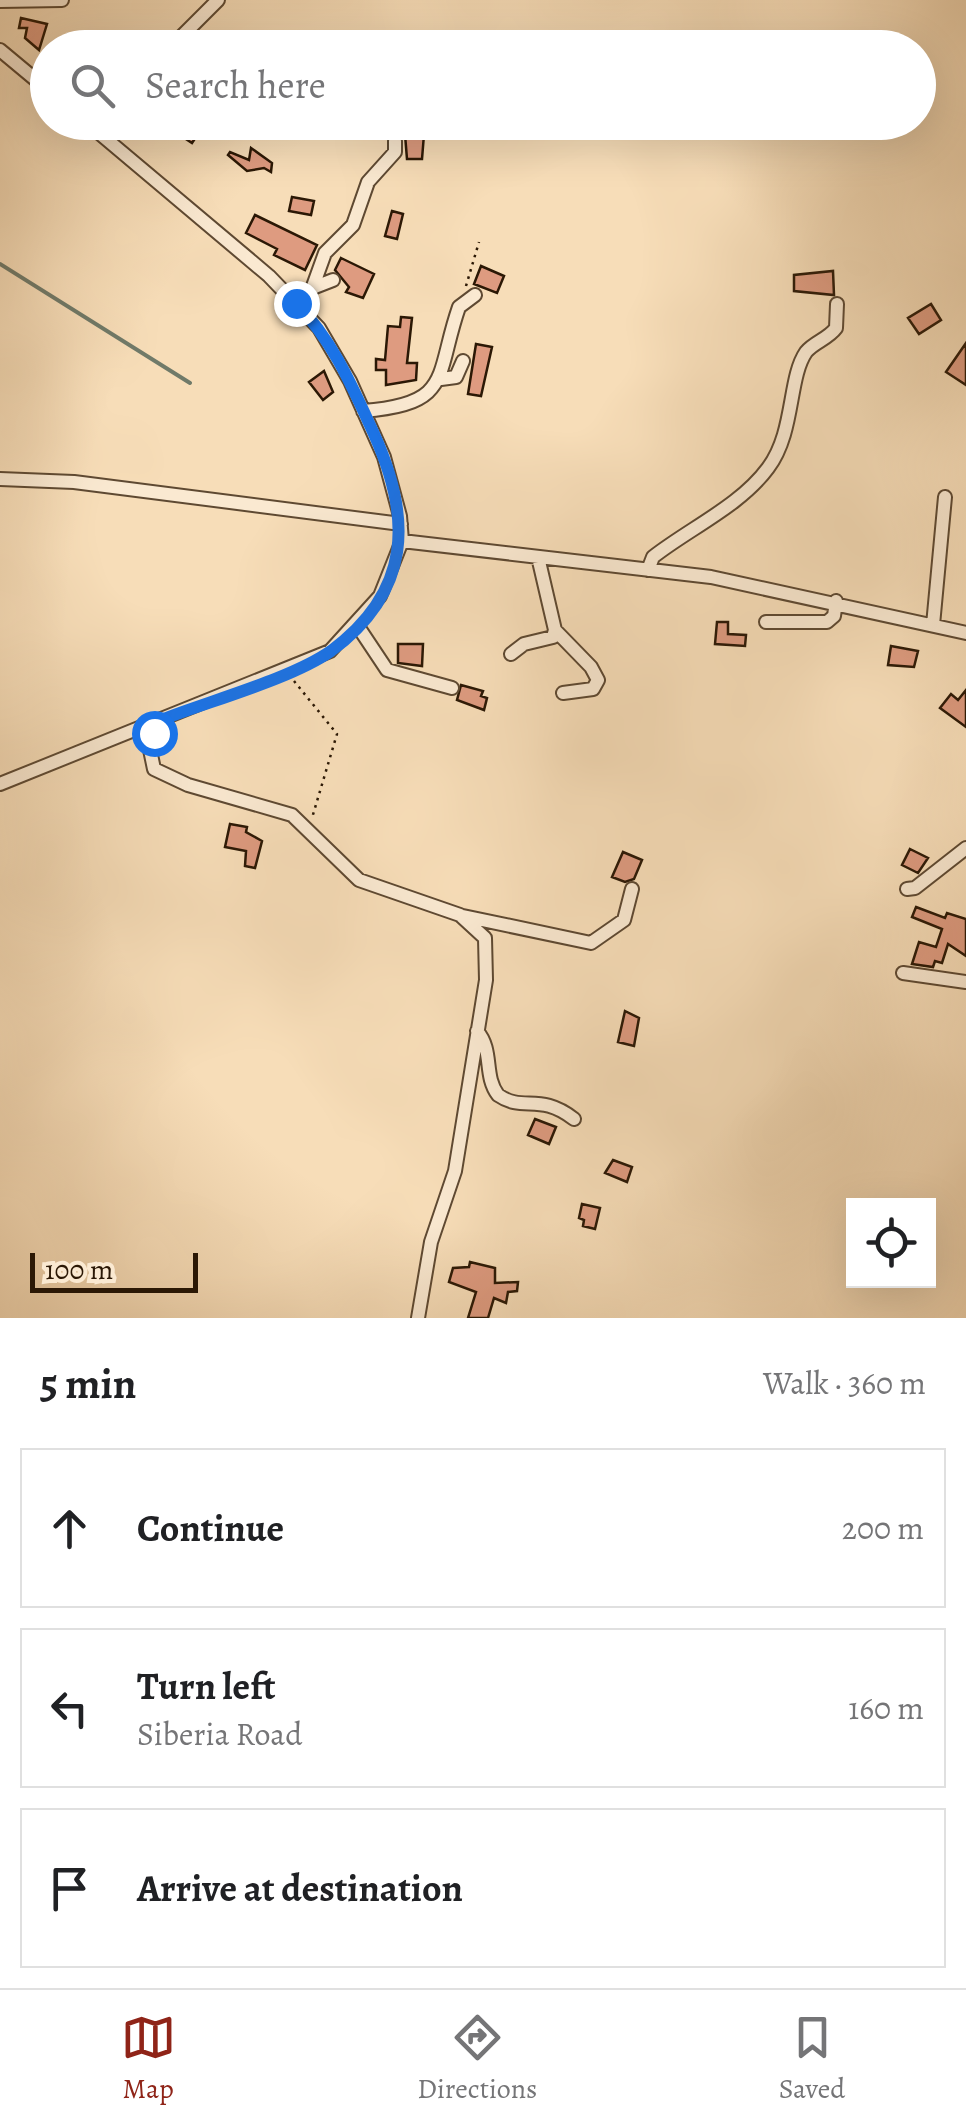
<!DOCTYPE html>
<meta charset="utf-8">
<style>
body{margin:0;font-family:Alegreya,serif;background:#f2f2f2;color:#202124}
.controls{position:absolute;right:30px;bottom:30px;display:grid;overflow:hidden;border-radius:0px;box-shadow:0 10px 40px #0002}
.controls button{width:90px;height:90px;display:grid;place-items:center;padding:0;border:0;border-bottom:2px solid #e0e0e0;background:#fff;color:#202124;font:50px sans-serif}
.scale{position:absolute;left:30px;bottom:25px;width:168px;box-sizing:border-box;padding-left:10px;border:5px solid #2b1805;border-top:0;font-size:28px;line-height:35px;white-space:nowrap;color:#2b1805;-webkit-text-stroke:8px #fae9d1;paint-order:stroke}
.stop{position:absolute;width:30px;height:30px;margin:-22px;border:8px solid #1a73e8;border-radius:50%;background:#fff}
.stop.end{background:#1a73e8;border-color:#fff;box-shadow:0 2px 10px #0008}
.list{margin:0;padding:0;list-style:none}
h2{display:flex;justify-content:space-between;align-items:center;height:130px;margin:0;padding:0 40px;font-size:42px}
h2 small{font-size:32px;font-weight:400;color:#757577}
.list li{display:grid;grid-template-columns:65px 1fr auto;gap:30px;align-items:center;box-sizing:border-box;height:160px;margin:0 20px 20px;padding:0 20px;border:2px solid #e0e0e0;border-radius:0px}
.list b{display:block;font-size:38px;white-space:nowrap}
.list p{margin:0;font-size:32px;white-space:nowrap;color:#757577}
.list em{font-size:32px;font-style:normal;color:#757577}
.icon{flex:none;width:55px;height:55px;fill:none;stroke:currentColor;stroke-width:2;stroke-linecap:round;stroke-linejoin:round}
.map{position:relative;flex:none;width:966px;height:1318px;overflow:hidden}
.search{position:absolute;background:#fff;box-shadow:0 10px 40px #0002;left:30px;right:30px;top:30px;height:110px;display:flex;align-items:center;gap:25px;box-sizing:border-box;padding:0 35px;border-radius:55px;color:#757577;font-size:38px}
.sheet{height:670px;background:#fff}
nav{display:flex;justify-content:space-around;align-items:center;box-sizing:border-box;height:140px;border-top:2px solid #e0e0e0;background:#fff;font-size:28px;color:#757577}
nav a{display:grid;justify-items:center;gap:5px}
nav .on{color:#8f2418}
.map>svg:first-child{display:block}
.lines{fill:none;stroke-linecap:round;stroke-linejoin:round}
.stream{stroke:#707a69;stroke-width:4}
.building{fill:#de9b80;stroke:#2b1805;stroke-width:2.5}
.minor-casing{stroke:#5e4932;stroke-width:16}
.path{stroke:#2b1805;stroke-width:2.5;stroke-dasharray:2.5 5;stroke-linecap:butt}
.minor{stroke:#fae9d1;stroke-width:12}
.route{stroke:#1a73e8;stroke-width:12}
</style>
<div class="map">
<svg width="966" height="1318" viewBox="0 0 966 1318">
<rect width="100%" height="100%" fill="#f7ddb8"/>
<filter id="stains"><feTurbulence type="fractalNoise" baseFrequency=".002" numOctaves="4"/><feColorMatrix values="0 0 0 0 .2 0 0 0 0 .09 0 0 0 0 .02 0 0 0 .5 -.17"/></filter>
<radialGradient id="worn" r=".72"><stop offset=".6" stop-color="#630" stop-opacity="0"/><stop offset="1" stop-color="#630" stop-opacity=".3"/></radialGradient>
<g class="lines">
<!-- stream -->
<path class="stream" d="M 0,264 L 190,383"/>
</g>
<!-- building -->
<path class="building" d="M 21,18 L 47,24 L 39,50 L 25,38 L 27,28 L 19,28 Z
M 68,34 L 79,41 L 91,36 L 99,48 L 51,48 Z
M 160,122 L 193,122 L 202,128 L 192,143 Z
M 404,122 L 425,122 L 422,159 L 407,159 Z
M 251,148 L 272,163 L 271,172 L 264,168 L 247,171 L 228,155 L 230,152 L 249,160 Z
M 292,197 L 314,201 L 311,215 L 289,211 Z
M 392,211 L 403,214 L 397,239 L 385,236 Z
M 255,215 L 317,245 L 305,270 L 274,255 L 277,249 L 246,233 Z
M 341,258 L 374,274 L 363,298 L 346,292 L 349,287 L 335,270 Z
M 481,266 L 504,276 L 497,293 L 474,284 Z
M 833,271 L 834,295 L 794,291 L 794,275 Z
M 931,304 L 941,320 L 919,334 L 908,318 Z
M 401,317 L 412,318 L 407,363 L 417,363 L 416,380 L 386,385 L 386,370 L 376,370 L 376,359 L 385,360 L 388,326 L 400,327 Z
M 966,343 L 966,385 L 946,372 Z
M 476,344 L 492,347 L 481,396 L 468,394 Z
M 324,371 L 333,392 L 323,400 L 309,382 Z
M 717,622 L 728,622 L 728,634 L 746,635 L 745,646 L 715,644 Z
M 398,644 L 423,644 L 422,666 L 398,663 Z
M 891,646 L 918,651 L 914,667 L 888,665 Z
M 461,685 L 483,691 L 481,696 L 487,698 L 484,710 L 457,700 Z
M 966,690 L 966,727 L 940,708 L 951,694 L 958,700 Z
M 230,824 L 247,827 L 246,832 L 262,841 L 255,868 L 245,866 L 246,851 L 225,847 Z
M 910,849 L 928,858 L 918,873 L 902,865 Z
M 623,852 L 642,860 L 634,879 L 625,882 L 612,877 Z
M 916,907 L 945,918 L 947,913 L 966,919 L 966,956 L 948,944 L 942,963 L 935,961 L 933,967 L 912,964 L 919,942 L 936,947 L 942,929 L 912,917 Z
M 625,1011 L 639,1018 L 634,1046 L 618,1042 Z
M 535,1119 L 556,1127 L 549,1144 L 528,1135 Z
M 613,1160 L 632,1167 L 627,1182 L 605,1173 Z
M 582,1204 L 600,1208 L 595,1229 L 583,1226 L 584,1220 L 579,1218 Z
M 470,1262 L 495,1268 L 495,1283 L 518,1282 L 517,1291 L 508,1292 L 506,1303 L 494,1298 L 488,1318 L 468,1318 L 476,1292 L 449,1282 L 453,1268 L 469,1267 Z"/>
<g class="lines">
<defs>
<path id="minor" d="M 0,1 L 62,0
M 170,48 L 218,0
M 0,50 L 48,90
M 312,289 L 325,253 L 353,225 L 368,182 L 395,152 L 395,141
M 296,303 L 315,287 L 333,280
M 441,379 L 456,377 L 463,361
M 363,411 C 453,404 435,376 459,307 L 475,295
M 0,479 L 74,482 L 401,524
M 402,541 L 711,577 L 966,633
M 648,570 L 653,557 C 690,528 740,506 768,468 C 795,432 788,378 806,352 C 814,342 828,339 836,328 L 837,304
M 766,622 L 827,622 L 834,616 L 836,601
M 357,625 L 387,670 L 452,688
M 933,625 L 945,497
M 555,630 L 591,667 L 598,680 L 593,689 L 563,693
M 511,654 L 524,644 L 553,637 L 555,630 L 538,557
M 160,721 L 149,745 L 154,769 L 188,785 L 292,815 L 359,880 L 460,915 L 485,938 L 486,980 L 455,1171 L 431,1242 L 418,1318
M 0,784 L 330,651 L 380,596 L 402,541 L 400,516 L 384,457 L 350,381 L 319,328 L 269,276 L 86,122
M 907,889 L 915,888 L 966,848
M 463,916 L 591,943 L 624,920 L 632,889
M 903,973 L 966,982
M 477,1031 C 494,1051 483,1075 498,1095 C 524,1113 539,1092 574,1119"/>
</defs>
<!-- minor casing -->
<use href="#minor" class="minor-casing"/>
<!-- path -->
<path class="path" d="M 466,286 L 479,242
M 294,681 L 337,734 L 312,818"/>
<!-- minor -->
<use href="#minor" class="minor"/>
</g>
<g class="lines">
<!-- route -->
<path class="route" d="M 154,733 L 161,720 C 209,701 291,679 331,651 C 412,591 412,518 374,434 C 352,386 333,341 296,303"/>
</g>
<rect width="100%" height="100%" filter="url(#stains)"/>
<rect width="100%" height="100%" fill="url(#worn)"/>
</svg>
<div class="controls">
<button><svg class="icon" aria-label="locate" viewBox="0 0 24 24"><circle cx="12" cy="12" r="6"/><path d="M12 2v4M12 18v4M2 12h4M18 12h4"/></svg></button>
</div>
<div class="scale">100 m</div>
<div class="stop" style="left:154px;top:733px"></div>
<div class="stop end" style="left:296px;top:303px"></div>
<div class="search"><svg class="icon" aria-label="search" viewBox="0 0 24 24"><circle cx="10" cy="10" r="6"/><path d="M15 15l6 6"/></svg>Search here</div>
</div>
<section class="sheet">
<h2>5 min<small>Walk · 360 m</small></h2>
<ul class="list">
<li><svg class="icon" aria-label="ahead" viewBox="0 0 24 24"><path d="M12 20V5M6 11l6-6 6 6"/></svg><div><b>Continue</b></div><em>200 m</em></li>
<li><svg class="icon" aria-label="left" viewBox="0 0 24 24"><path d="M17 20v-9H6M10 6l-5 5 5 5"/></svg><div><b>Turn left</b><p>Siberia Road</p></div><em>160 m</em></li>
<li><svg class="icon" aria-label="arrive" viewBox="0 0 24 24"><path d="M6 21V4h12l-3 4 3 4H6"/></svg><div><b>Arrive at destination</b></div></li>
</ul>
</section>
<nav>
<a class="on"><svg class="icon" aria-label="map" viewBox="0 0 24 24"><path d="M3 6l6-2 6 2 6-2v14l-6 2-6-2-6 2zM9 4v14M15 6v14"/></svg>Map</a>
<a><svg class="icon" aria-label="directions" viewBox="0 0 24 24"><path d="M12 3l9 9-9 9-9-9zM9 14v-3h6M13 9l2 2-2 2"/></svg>Directions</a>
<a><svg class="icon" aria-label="saved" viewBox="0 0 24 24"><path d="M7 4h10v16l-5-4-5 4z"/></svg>Saved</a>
</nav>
